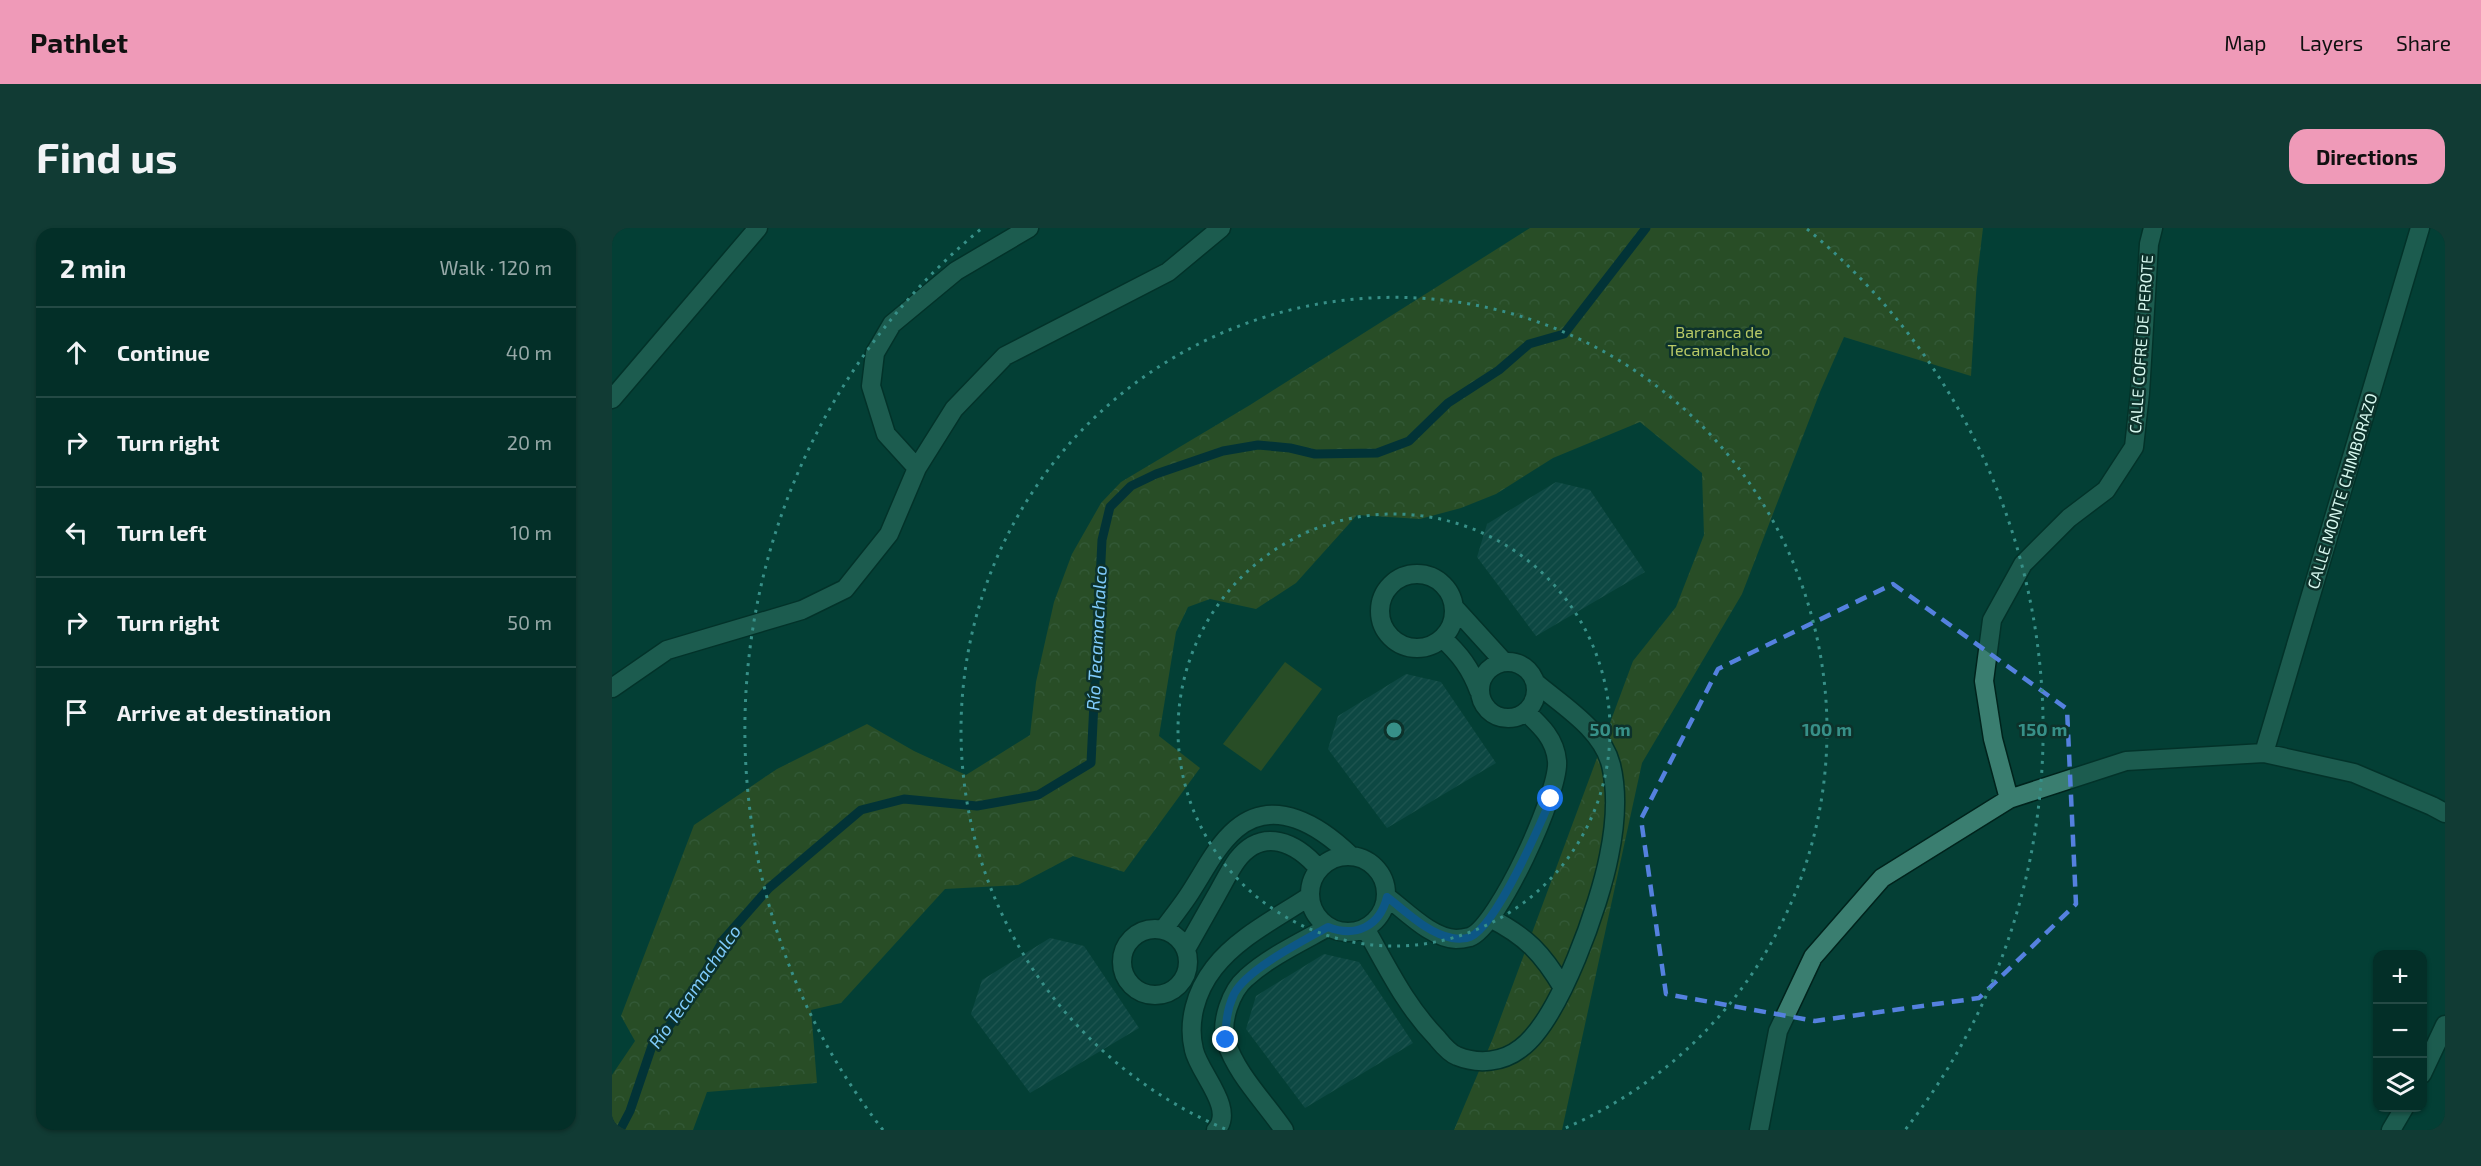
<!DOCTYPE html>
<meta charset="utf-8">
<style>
body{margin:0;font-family:"Exo 2",sans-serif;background:#113b34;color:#f1f3f6}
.controls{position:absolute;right:18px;bottom:18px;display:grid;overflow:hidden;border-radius:12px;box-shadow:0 2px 4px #0004}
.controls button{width:54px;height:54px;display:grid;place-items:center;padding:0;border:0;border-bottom:2px solid #244a45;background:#032f28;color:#f1f3f6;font:30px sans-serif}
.stop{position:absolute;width:18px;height:18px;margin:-14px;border:4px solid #1a73e8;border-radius:50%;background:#fff}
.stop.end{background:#1a73e8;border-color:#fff;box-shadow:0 2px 6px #0008}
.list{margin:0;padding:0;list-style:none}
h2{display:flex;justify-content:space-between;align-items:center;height:78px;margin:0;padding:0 24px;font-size:26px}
h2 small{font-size:20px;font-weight:400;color:#97a9a8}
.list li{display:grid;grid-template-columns:39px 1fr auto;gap:18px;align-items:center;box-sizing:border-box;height:90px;padding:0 24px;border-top:2px solid #244a45}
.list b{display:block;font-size:22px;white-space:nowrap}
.list em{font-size:20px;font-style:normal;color:#97a9a8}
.icon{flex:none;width:33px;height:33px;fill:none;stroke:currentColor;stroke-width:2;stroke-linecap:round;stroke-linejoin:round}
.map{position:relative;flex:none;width:1833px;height:902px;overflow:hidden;border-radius:18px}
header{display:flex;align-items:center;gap:36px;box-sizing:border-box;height:84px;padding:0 30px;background:#ef9ab8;color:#111}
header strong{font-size:28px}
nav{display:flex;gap:33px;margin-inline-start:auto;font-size:21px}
.intro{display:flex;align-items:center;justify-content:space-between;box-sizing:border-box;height:144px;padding:0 36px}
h1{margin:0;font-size:42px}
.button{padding:15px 27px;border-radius:18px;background:#ef9ab8;color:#111;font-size:21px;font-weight:700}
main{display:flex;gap:36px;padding:0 36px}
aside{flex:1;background:#032f28;border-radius:18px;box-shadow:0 2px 4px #0004}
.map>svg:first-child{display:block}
.forest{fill:url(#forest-crowns)}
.garden{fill:#545e16}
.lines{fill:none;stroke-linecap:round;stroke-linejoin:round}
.stream{stroke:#00253a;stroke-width:9}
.building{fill:url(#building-hatch)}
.minor-casing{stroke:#00231c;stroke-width:21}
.minor{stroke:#3a7e70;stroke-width:18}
.route{stroke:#1a73e8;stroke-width:8}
.marked{fill:none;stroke:#5581df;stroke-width:4.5;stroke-dasharray:12 8;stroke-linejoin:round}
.ring{fill:none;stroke:#379088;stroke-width:3;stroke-dasharray:3 6}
.labels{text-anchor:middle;stroke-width:5;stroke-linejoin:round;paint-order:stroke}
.park-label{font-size:16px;fill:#b8c966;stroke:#0d322b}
.street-label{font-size:16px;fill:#d7f8ef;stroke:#0d322b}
.water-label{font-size:18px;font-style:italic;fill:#7fcbfb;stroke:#0d322b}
.centre{fill:#379088;stroke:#0d322b;stroke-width:3}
.ring-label{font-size:18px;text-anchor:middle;font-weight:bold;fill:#379088;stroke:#0d322b;stroke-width:5;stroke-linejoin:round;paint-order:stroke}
</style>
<header>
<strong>Pathlet</strong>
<nav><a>Map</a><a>Layers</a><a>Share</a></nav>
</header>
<div class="intro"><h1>Find us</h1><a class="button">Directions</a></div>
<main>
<aside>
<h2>2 min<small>Walk · 120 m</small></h2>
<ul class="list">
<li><svg class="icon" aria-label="ahead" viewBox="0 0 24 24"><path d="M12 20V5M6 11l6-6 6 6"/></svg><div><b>Continue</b></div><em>40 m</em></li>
<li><svg class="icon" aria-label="right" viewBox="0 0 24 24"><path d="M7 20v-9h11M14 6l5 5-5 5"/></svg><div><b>Turn right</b></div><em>20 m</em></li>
<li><svg class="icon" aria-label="left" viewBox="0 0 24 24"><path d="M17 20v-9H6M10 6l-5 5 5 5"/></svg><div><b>Turn left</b></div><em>10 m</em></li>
<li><svg class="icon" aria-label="right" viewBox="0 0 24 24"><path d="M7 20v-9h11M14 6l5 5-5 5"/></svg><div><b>Turn right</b></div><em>50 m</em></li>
<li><svg class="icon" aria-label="arrive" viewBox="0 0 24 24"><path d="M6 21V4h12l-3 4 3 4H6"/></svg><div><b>Arrive at destination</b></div></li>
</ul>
</aside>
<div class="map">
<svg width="1833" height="902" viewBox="0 0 1833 902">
<defs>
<pattern id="forest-crowns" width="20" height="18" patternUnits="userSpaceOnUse" patternTransform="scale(1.5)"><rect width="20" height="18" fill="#545e16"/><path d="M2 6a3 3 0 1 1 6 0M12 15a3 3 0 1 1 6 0" fill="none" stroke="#6c7638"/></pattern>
<pattern id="building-hatch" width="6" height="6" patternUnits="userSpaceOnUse" patternTransform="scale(1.5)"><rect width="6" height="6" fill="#195355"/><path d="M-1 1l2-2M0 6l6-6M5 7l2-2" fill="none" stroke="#3a6c6e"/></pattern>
</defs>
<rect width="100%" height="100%" fill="#043f35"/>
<!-- forest -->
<path class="forest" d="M 918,0 L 1371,0 L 1365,50 L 1359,148 L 1232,109 L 1208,164 L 1130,366 L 1030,535 L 950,902 L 842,902 L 881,810 L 1021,433 L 1064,379 L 1092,307 L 1090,245 L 1028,194 L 941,230 L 884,266 L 849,280 L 808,291 L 745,287 L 684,355 L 644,381 L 598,371 L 576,379 L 564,404 L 547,508 L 588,540 L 512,644 L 461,628 L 406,657 L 333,661 L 229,775 L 199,782 L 205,855 L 95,864 L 81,902 L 0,902 L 0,847 L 23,813 L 9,788 L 82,597 L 165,541 L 255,496 L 302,523 L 354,547 L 418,507 L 424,454 L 442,374 L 460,326 L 489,275 L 509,254 L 638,177 Z"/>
<!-- garden -->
<path class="garden" d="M 673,434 L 710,461 L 649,543 L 611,516 Z"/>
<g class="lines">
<!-- stream -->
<path class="stream" d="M 8,902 L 18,883 L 40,818 L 74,778 L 112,711 L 157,660 L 249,582 L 292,571 L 365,578 L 426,567 L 479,535 L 490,312 L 498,279 L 519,258 L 544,246 L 611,223 L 646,217 L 678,220 L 703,226 L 765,225 L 797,213 L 836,175 L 887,142 L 917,116 L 952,106 L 1034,0"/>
</g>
<!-- building -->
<path class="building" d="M 944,254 L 978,262 L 1033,344 L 924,408 L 865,329 L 875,296 Z
M 794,446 L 829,454 L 884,535 L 775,600 L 716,521 L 726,488 Z
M 438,710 L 472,718 L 527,800 L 418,865 L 359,786 L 370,752 Z
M 712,726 L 747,734 L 801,815 L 693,880 L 634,801 L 644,768 Z"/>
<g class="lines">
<defs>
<path id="minor" d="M 0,171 L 146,0
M 305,240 L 274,206 L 259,158 L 263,125 L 280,96 L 344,43 L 417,0
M768 383a37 37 0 1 1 74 0a37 37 0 1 1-74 0Z
M 842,379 L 892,434
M 830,410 C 848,426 859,441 867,463
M868 462a28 28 0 1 1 56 0a28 28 0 1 1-56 0Z
M 0,460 L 55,422 L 190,382 L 233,361 L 277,306 L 305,240 L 342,181 L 393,128 L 556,44 L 609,0
M 1652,525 L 1808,0
M 1397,571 L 1381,511 L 1372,453 L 1380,392 L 1411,336 L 1457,290 L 1494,262 L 1522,219 L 1528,165 L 1537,16 L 1541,0
M698 666a38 38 0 1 1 76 0a38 38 0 1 1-76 0Z
M 775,669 C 794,683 819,710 844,711 C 848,711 854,710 858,709 C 886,699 948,563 945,533 C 943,511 929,498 914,484
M 878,690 C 914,708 931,726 951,760
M 753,700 C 776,740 793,777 825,810 C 830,816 837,825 845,828 C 867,837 891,834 909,820 C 948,791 988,675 997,628 C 1003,599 1006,566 999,537 C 990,501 951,478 924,455
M510 734a33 33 0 1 1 66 0a33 33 0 1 1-66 0Z
M 551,702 C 559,691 568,680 576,668 C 591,646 603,619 624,601 C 663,568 709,599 738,627
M 574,721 C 584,703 594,686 604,668 C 611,656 617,643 625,632 C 651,598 685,615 707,641
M 1810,846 L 1833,797
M 604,902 C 624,881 587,845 582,822 C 575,794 584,763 602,740 C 626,709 665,690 698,668
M 672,902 C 653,874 624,846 614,813 C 608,794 619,763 634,750 C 657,729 689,714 716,699
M 1147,902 L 1166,803 L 1201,729 L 1270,650 L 1397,571 L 1514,533 L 1652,525 L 1742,545 L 1820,578 L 1833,585
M 1779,902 L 1792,880"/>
</defs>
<!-- minor casing -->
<use href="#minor" class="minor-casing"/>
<!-- minor -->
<use href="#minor" class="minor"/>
</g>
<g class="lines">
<!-- route -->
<path class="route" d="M 614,812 C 613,796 615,781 622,766 C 635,741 691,713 716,699 C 744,710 768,698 775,669 C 795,684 815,705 840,710 C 845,711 854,711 858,709 C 884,698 927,599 939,571"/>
</g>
<!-- marked area -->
<path d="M0 0H1833V902H0ZM 1281,356 L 1455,481 L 1464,676 L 1367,770 L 1203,793 L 1054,766 L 1029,591 L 1106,441 Z" fill="#043f35" fill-opacity=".55" fill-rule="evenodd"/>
<path class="marked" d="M 1281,356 L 1455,481 L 1464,676 L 1367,770 L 1203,793 L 1054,766 L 1029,591 L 1106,441 Z"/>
<!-- distance rings -->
<g class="ring">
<circle cx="782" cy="502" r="216"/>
<path d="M613 901A433 433 0 1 1 951 901"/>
<path d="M271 902A649 649 0 0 1 369 1M1195 1A649 649 0 0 1 1293 902"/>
</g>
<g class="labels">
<!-- park labels -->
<g class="park-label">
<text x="1107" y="110">Barranca de<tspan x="1107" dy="18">Tecamachalco</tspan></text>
</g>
<!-- street labels -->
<g class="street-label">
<text transform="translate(1529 116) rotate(-86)" y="6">CALLE COFRE DE PEROTE</text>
<text transform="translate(1730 263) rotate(-73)" y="6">CALLE MONTE CHIMBORAZO</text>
</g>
<!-- water labels -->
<g class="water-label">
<text transform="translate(485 410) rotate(-87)" y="6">Río Tecamachalco</text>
<text transform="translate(83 759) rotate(-55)" y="6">Río Tecamachalco</text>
</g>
</g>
<circle cx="782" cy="502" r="9" class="centre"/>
<g class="ring-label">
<text x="998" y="508">50 m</text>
<text x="1215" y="508">100 m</text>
<text x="1431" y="508">150 m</text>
</g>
</svg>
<div class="controls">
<button>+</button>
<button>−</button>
<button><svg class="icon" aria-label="layers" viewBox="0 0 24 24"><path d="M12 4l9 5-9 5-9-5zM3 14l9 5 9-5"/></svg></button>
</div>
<div class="stop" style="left:939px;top:571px"></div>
<div class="stop end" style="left:614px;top:812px"></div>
</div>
</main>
